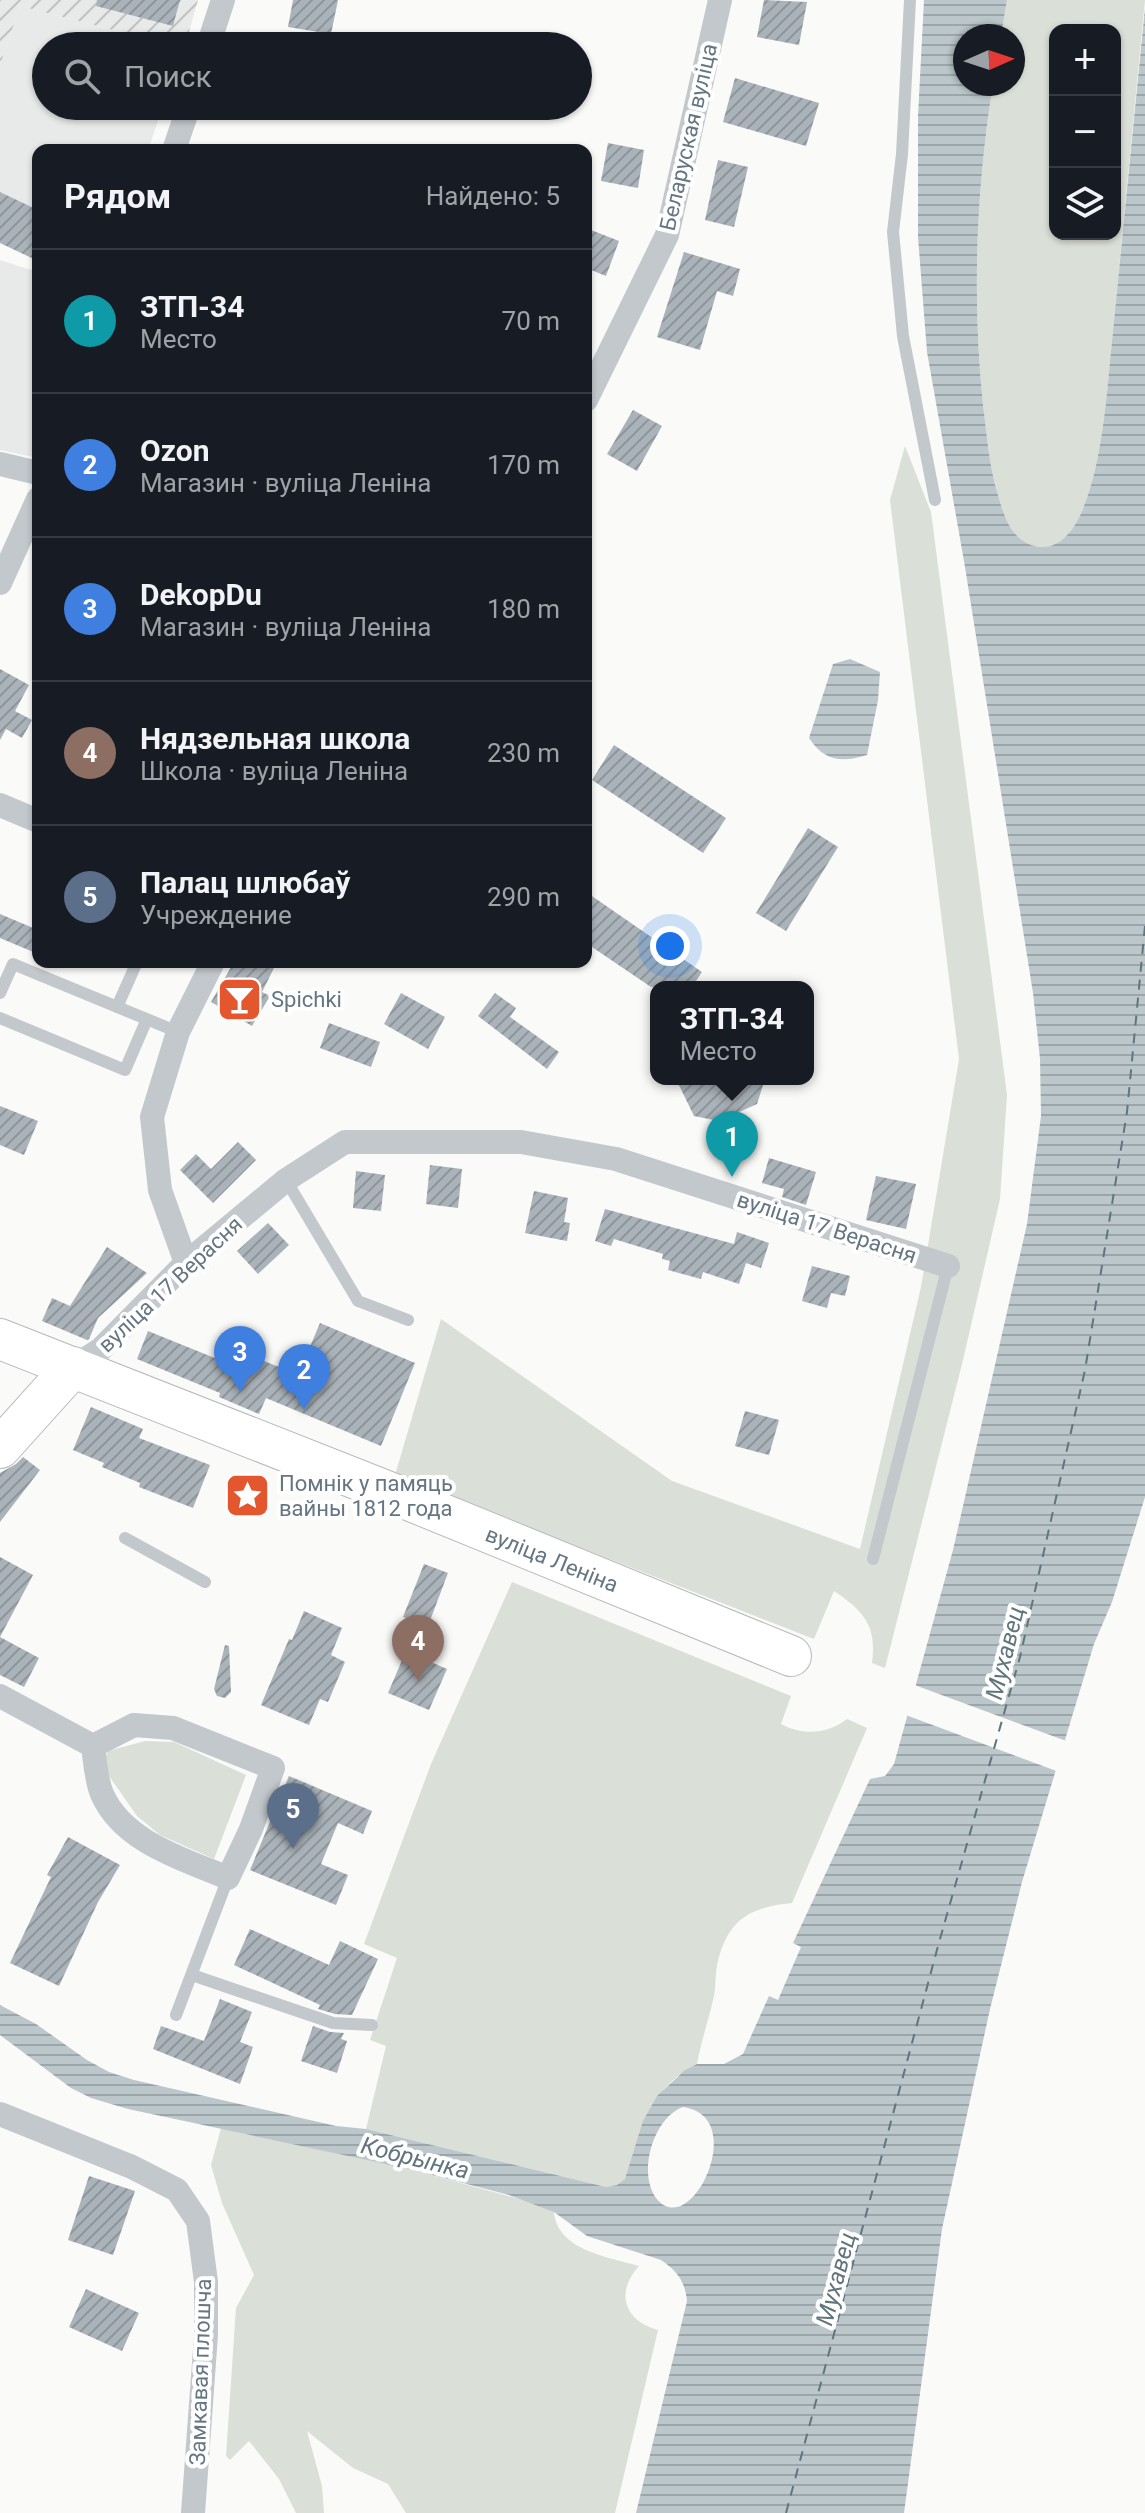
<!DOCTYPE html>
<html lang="ru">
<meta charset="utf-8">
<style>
body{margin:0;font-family:Roboto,sans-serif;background:#20242c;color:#f1f3f6}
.controls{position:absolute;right:24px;top:24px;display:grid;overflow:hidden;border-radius:16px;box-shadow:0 2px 6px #0004}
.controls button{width:72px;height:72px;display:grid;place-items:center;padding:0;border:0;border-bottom:2px solid #363941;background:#171b24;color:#f1f3f6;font:40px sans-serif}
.compass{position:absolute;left:953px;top:24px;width:72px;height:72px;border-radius:50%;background:#171b24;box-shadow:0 2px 6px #0004;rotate:87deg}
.you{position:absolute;left:670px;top:946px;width:28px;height:28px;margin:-20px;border:6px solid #fff;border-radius:50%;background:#1a73e8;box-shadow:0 0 0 12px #1a73e833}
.badge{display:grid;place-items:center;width:52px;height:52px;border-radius:50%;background:#e4572e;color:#fff;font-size:26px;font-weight:700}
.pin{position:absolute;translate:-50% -66px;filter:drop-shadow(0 2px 4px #0008)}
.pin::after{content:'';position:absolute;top:42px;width:28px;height:24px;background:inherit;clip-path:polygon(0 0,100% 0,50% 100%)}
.popup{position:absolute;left:650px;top:981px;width:164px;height:104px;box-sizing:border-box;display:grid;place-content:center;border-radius:16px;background:#171b24;filter:drop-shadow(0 2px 6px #0005);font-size:26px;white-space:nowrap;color:#9ea1a6}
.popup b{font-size:30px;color:#f1f3f6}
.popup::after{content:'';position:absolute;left:50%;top:100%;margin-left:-16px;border:16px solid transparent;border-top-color:#171b24}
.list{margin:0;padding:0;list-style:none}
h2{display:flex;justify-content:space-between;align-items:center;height:104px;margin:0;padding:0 32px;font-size:34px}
h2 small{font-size:26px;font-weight:400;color:#9ea1a6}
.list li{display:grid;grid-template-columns:52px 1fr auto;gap:24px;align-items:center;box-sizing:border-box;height:144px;padding:0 32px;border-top:2px solid #363941}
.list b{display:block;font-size:30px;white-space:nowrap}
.list p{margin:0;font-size:26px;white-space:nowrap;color:#9ea1a6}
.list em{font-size:26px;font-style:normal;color:#9ea1a6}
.icon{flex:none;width:44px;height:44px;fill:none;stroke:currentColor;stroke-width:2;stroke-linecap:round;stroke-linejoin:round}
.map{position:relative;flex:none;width:1145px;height:2513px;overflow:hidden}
.search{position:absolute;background:#171b24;box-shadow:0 2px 6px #0004;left:32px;top:32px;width:560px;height:88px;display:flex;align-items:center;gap:20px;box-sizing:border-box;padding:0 28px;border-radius:44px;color:#9ea1a6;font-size:30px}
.panel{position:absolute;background:#171b24;box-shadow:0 2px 6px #0004;left:32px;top:144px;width:560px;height:824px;border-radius:16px}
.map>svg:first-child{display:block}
.built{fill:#e8e9e9}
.industrial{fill:url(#industrial-furrows)}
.grass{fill:#dadfd7;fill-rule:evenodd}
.water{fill:url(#water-rules);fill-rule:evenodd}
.pier{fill:#fafaf8}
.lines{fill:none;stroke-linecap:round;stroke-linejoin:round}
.ferry{stroke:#60757c;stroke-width:2;stroke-dasharray:10 8;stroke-linecap:butt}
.building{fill:url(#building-hatch)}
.primary-casing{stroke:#b5babe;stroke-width:42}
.lane{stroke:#c3c8cc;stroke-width:12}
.street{stroke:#c3c8cc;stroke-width:24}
.primary{stroke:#fff;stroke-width:40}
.labels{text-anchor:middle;stroke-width:8;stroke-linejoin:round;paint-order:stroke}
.street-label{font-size:22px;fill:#657683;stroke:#fff}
.poi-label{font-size:22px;fill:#657683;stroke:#fff;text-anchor:start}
.water-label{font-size:24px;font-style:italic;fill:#60757c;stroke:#fff}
</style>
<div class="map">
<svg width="1145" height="2513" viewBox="0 0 1145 2513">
<defs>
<pattern id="industrial-furrows" width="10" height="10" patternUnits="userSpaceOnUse" patternTransform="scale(2)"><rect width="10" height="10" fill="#e8e9e9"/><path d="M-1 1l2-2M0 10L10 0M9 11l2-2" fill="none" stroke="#c0c1c2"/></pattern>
<pattern id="water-rules" width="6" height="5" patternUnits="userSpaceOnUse" patternTransform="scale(2)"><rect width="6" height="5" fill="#bbc7cb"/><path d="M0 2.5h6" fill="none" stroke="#9ca6aa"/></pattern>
<pattern id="building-hatch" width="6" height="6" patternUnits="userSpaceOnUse" patternTransform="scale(2)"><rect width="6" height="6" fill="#aab3b9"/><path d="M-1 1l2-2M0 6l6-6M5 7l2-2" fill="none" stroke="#8e969c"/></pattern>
</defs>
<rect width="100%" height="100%" fill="#fafaf8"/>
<!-- built -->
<path class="built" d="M 20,6 L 176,46 L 46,46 L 46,106 L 163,106 L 148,150 L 38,150 L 38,210 L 0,192 L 0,65 Z
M 0,260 L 31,270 L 38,261 L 38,458 L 0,450 Z"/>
<!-- industrial -->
<path class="industrial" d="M 0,0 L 198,0 L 185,46 L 176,46 L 20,6 L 0,65 Z"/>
<!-- grass -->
<path class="grass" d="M 1007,0 L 1145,0 L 1110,361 C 1106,400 1097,562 1035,546 C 1011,540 1004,516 998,495 C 989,466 987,435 983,405 C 972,298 976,190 993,84 L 1013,84 L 1013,36 L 1001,36 ZM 1055,30 L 1115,30 L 1115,234 L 1055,234 Z
M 905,446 L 931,512 L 1007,1095 L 1000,1199 L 963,1360 L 885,1668 L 872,1663 C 877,1626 864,1611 834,1591 L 814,1639 L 395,1475 L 441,1319 L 672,1481 L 860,1549 L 921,1287 L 959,1059 L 890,500 Z
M 512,1582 L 791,1696 L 781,1724 C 803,1736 828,1734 847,1719 L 867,1728 L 792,1903 C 749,1907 727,1920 717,1965 C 715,1975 716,1986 714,1996 C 709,2019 701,2041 697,2064 C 660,2082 645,2114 634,2152 C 631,2161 630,2174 623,2181 C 619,2186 613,2186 606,2187 L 366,2129 L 386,2046 L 370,2040 L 397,1958 L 364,1944 L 431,1764 Z
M 145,1741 L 174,1742 L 246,1775 L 214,1859 L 160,1835 L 137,1816 L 102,1766 L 108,1751 Z
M 221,2128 L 409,2169 L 538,2204 L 554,2212 C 557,2250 608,2257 639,2266 C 615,2292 624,2321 658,2330 L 615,2513 L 406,2513 L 388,2484 L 353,2468 L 307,2431 L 322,2486 L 324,2513 L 296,2513 L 279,2479 L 249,2441 L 230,2460 L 226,2456 L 236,2308 L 254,2275 L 222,2203 L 211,2165 Z"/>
<!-- water -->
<path class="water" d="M 924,0 L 1007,0 L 1001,36 L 965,36 L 965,84 L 993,84 C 976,190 972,298 983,405 C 987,435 989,466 998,495 C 1004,516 1011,540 1035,546 C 1097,561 1106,400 1110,361 L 1145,8 L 1145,1497 L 1112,1602 L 1094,1644 L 1022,1882 L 990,2009 L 942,2229 L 904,2513 L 636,2513 L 687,2301 C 685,2281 677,2271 661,2260 L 587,2236 L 554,2212 L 509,2195 L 409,2169 L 128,2109 L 91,2098 L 71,2088 L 0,2035 L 0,2005 L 36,2024 L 87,2060 L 109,2072 L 134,2080 L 336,2126 L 366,2129 L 606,2187 L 617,2185 L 625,2179 L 643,2121 L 657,2096 L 685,2070 L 697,2064 L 724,2064 L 743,2054 L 769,1996 L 778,2000 L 801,1947 L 793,1943 L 870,1779 L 885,1776 L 894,1764 L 953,1550 L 1027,1224 L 1041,1116 L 1040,1059 L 1033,993 L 964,561 L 927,352 L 918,237 L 918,116 ZM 683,2107 C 751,2116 690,2243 656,2198 C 637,2172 654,2117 683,2107 Z
M 850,659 L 880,672 L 878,700 L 867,755 C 841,763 824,761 809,738 L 833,664 Z"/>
<!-- pier -->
<path class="pier" d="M 912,1684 L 1069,1742 L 1059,1772 L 903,1714 Z"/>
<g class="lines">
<!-- ferry -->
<path class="ferry" d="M 786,2513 L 938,1946 L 1020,1657 L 1085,1370 L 1127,1112 L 1145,926"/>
</g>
<!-- building -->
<path class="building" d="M 97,0 L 180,0 L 173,26 L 96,6 Z
M 293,0 L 338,0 L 331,34 L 288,27 Z
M 764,0 L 807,2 L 799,45 L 757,37 Z
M 735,78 L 819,103 L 806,146 L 723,122 Z
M 608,143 L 644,150 L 638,188 L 601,181 Z
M 718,160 L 748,167 L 734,227 L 705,220 Z
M 0,192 L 38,210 L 38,261 L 0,243 Z
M 586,228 L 619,241 L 606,276 L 586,268 Z
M 684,252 L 740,269 L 733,296 L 717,291 L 700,350 L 657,337 Z
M 633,410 L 662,426 L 637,471 L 607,454 Z
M 0,669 L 29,685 L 15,711 L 32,720 L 22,738 L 6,729 L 0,740 Z
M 614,745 L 726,818 L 703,853 L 592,780 Z
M 808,828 L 838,847 L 786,931 L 756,913 Z
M 586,892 L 702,972 L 692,987 L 651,987 L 586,943 Z
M 0,914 L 38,930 L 38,954 L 0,938 Z
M 234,962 L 277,962 L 262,992 L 270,996 L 252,1026 L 211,1002 Z
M 401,993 L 445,1017 L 428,1049 L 384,1024 Z
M 495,993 L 516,1008 L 510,1017 L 559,1052 L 547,1069 L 478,1016 Z
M 329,1023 L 380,1042 L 371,1067 L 320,1048 Z
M 676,1079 L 765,1079 L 757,1104 L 719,1121 L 694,1116 Z
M 0,1106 L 38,1121 L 24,1155 L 0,1145 Z
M 238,1142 L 256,1160 L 213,1203 L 180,1170 L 196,1154 L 211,1169 Z
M 769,1158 L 816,1172 L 806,1205 L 782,1197 L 784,1189 L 762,1183 Z
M 430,1165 L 462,1169 L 458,1208 L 426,1204 Z
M 356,1171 L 385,1175 L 381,1211 L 353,1208 Z
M 876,1176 L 916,1184 L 906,1229 L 866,1220 Z
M 534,1191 L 568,1198 L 564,1222 L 570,1223 L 567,1241 L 525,1233 Z
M 605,1209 L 734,1244 L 737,1232 L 769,1243 L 761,1268 L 746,1263 L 739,1284 L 703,1272 L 701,1279 L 668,1270 L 670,1261 L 662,1259 L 663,1254 L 614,1239 L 611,1246 L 595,1241 Z
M 268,1223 L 289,1245 L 258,1274 L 237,1251 Z
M 107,1247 L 147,1273 L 98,1318 L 89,1339 L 87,1340 L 42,1321 L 52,1298 L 70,1306 Z
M 812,1266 L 850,1276 L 845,1296 L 831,1293 L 827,1308 L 802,1301 Z
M 320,1323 L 415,1363 L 381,1446 L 266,1398 L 259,1414 L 219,1397 L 220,1393 L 137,1359 L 148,1331 L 232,1365 L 238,1350 L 298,1375 Z
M 91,1407 L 143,1429 L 139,1438 L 210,1465 L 193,1508 L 139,1487 L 140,1483 L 102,1467 L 104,1463 L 73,1450 Z
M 745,1411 L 779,1420 L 769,1455 L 735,1446 Z
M 23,1457 L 40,1470 L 0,1522 L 0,1473 L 16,1464 Z
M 0,1557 L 33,1575 L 0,1637 L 39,1658 L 24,1687 L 0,1675 Z
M 424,1564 L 448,1573 L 428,1626 L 403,1617 Z
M 304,1611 L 342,1628 L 331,1655 L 345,1662 L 328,1702 L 320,1699 L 309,1725 L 261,1705 L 289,1639 L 292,1640 Z
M 225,1645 L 229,1646 L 231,1692 L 225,1698 L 217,1696 L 214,1689 Z
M 406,1651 L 447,1669 L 429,1710 L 388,1693 Z
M 289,1776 L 372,1811 L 363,1834 L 338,1823 L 321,1864 L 348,1875 L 336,1905 L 250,1870 Z
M 68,1837 L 120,1865 L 98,1902 L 59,1986 L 10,1963 L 51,1877 L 47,1875 Z
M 250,1929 L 329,1965 L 340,1941 L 378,1959 L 352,2015 L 335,2014 L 318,2009 L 320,2005 L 234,1965 Z
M 220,1999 L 252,2012 L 240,2042 L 253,2047 L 240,2084 L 153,2049 L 161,2026 L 204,2041 Z
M 313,2026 L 330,2032 L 344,2033 L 341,2039 L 347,2041 L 337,2073 L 301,2061 Z
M 89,2176 L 135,2191 L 113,2255 L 68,2240 Z
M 86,2289 L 139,2313 L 122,2351 L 69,2327 Z"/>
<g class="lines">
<defs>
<path id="primary" d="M 0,1339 L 379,1488 L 791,1656
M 0,1448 L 73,1367"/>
</defs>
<!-- primary casing -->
<use href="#primary" class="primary-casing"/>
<!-- lane -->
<path class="lane" d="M 910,0 L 902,154 L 893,232 L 903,336 L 935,500
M 0,993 L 13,964 L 178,1032
M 117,1007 L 137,962
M 0,1018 L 125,1070 L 147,1019
M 286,1180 L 358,1301 L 408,1320
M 125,1538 L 205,1582
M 873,1559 L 948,1266
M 192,1975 L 333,2023 L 372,2025
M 176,2015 L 228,1878"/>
<!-- street -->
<path class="street" d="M 208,46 L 223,0
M 174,150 L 189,106
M 586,400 L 667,235 L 720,0
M 0,464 L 38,473
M 0,583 L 38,499
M 0,805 L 38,821
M 186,1263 L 160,1190 L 152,1117 L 178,1032 L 213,962
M 73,1367 L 101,1349 L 186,1263 L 286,1180 L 345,1142 L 521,1142 L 616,1159 L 948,1266
M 0,1696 L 93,1746 C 95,1761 96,1780 102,1794 C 123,1842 183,1859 228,1878 L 251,1829 L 273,1768 L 173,1728 L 134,1725 L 93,1746
M 0,2114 L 132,2167 L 177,2190 L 198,2221 L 206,2282 L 206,2335 L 193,2513"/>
<!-- primary -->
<use href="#primary" class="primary"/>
</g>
<!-- icons -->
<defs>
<symbol id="bar-square" viewBox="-11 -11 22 22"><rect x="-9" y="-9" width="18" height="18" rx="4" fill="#e4572e" stroke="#fff"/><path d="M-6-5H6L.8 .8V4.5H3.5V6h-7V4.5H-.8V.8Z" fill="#fff"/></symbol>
<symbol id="sight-square" viewBox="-11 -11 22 22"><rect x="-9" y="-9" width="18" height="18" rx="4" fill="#e4572e" stroke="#fff"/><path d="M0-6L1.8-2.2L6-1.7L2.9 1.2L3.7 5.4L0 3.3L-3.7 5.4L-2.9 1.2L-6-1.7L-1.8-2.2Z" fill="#fff"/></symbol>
</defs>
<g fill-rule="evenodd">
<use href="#bar-square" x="214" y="974" width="51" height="51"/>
<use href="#sight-square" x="222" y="1470" width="51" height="51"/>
</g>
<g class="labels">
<!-- street labels -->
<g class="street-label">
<text transform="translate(688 137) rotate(-77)" y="8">Беларуская вуліца</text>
<text transform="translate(827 1227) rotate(18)" y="8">вуліца 17 Верасня</text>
<text transform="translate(170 1284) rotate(-43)" y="8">вуліца 17 Верасня</text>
<text transform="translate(552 1559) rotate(22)" y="8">вуліца Леніна</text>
<text transform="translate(200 2372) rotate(-88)" y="8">Замкавая плошча</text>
</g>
<!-- poi labels -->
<g class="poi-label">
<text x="271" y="1007">Spichki</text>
<text x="279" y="1491">Помнік у памяць<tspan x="279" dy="25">вайны 1812 года</tspan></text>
</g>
<!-- water labels -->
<g class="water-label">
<text transform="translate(1005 1653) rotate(-76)" y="8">Мухавец</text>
<text transform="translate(415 2158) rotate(14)" y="8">Кобрынка</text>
<text transform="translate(836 2279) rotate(-75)" y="8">Мухавец</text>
</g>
</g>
</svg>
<div class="controls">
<button>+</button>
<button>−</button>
<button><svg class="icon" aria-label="layers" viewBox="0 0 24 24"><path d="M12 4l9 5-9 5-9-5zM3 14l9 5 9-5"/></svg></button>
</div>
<svg class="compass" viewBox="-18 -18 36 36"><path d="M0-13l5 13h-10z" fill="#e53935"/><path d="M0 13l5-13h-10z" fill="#9ea1a6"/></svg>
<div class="you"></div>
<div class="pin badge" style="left:732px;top:1177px;background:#0f9aa8">1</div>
<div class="popup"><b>ЗТП-34</b>Место</div>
<div class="pin badge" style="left:304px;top:1410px;background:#3f7fe0">2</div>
<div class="pin badge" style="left:240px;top:1392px;background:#3f7fe0">3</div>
<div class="pin badge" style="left:418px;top:1681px;background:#8d6e63">4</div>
<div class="pin badge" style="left:293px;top:1849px;background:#5c6f8a">5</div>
<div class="search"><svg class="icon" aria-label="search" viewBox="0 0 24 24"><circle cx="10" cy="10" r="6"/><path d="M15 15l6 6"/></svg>Поиск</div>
<section class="panel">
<h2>Рядом<small>Найдено: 5</small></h2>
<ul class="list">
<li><span class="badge" style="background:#0f9aa8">1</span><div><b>ЗТП-34</b><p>Место</p></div><em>70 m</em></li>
<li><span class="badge" style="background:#3f7fe0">2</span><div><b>Ozon</b><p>Магазин · вуліца Леніна</p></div><em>170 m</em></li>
<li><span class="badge" style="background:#3f7fe0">3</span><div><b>DekopDu</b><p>Магазин · вуліца Леніна</p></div><em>180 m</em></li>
<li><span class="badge" style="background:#8d6e63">4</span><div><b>Нядзельная школа</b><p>Школа · вуліца Леніна</p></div><em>230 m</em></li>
<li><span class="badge" style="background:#5c6f8a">5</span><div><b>Палац шлюбаў</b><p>Учреждение</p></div><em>290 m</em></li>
</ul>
</section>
</div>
